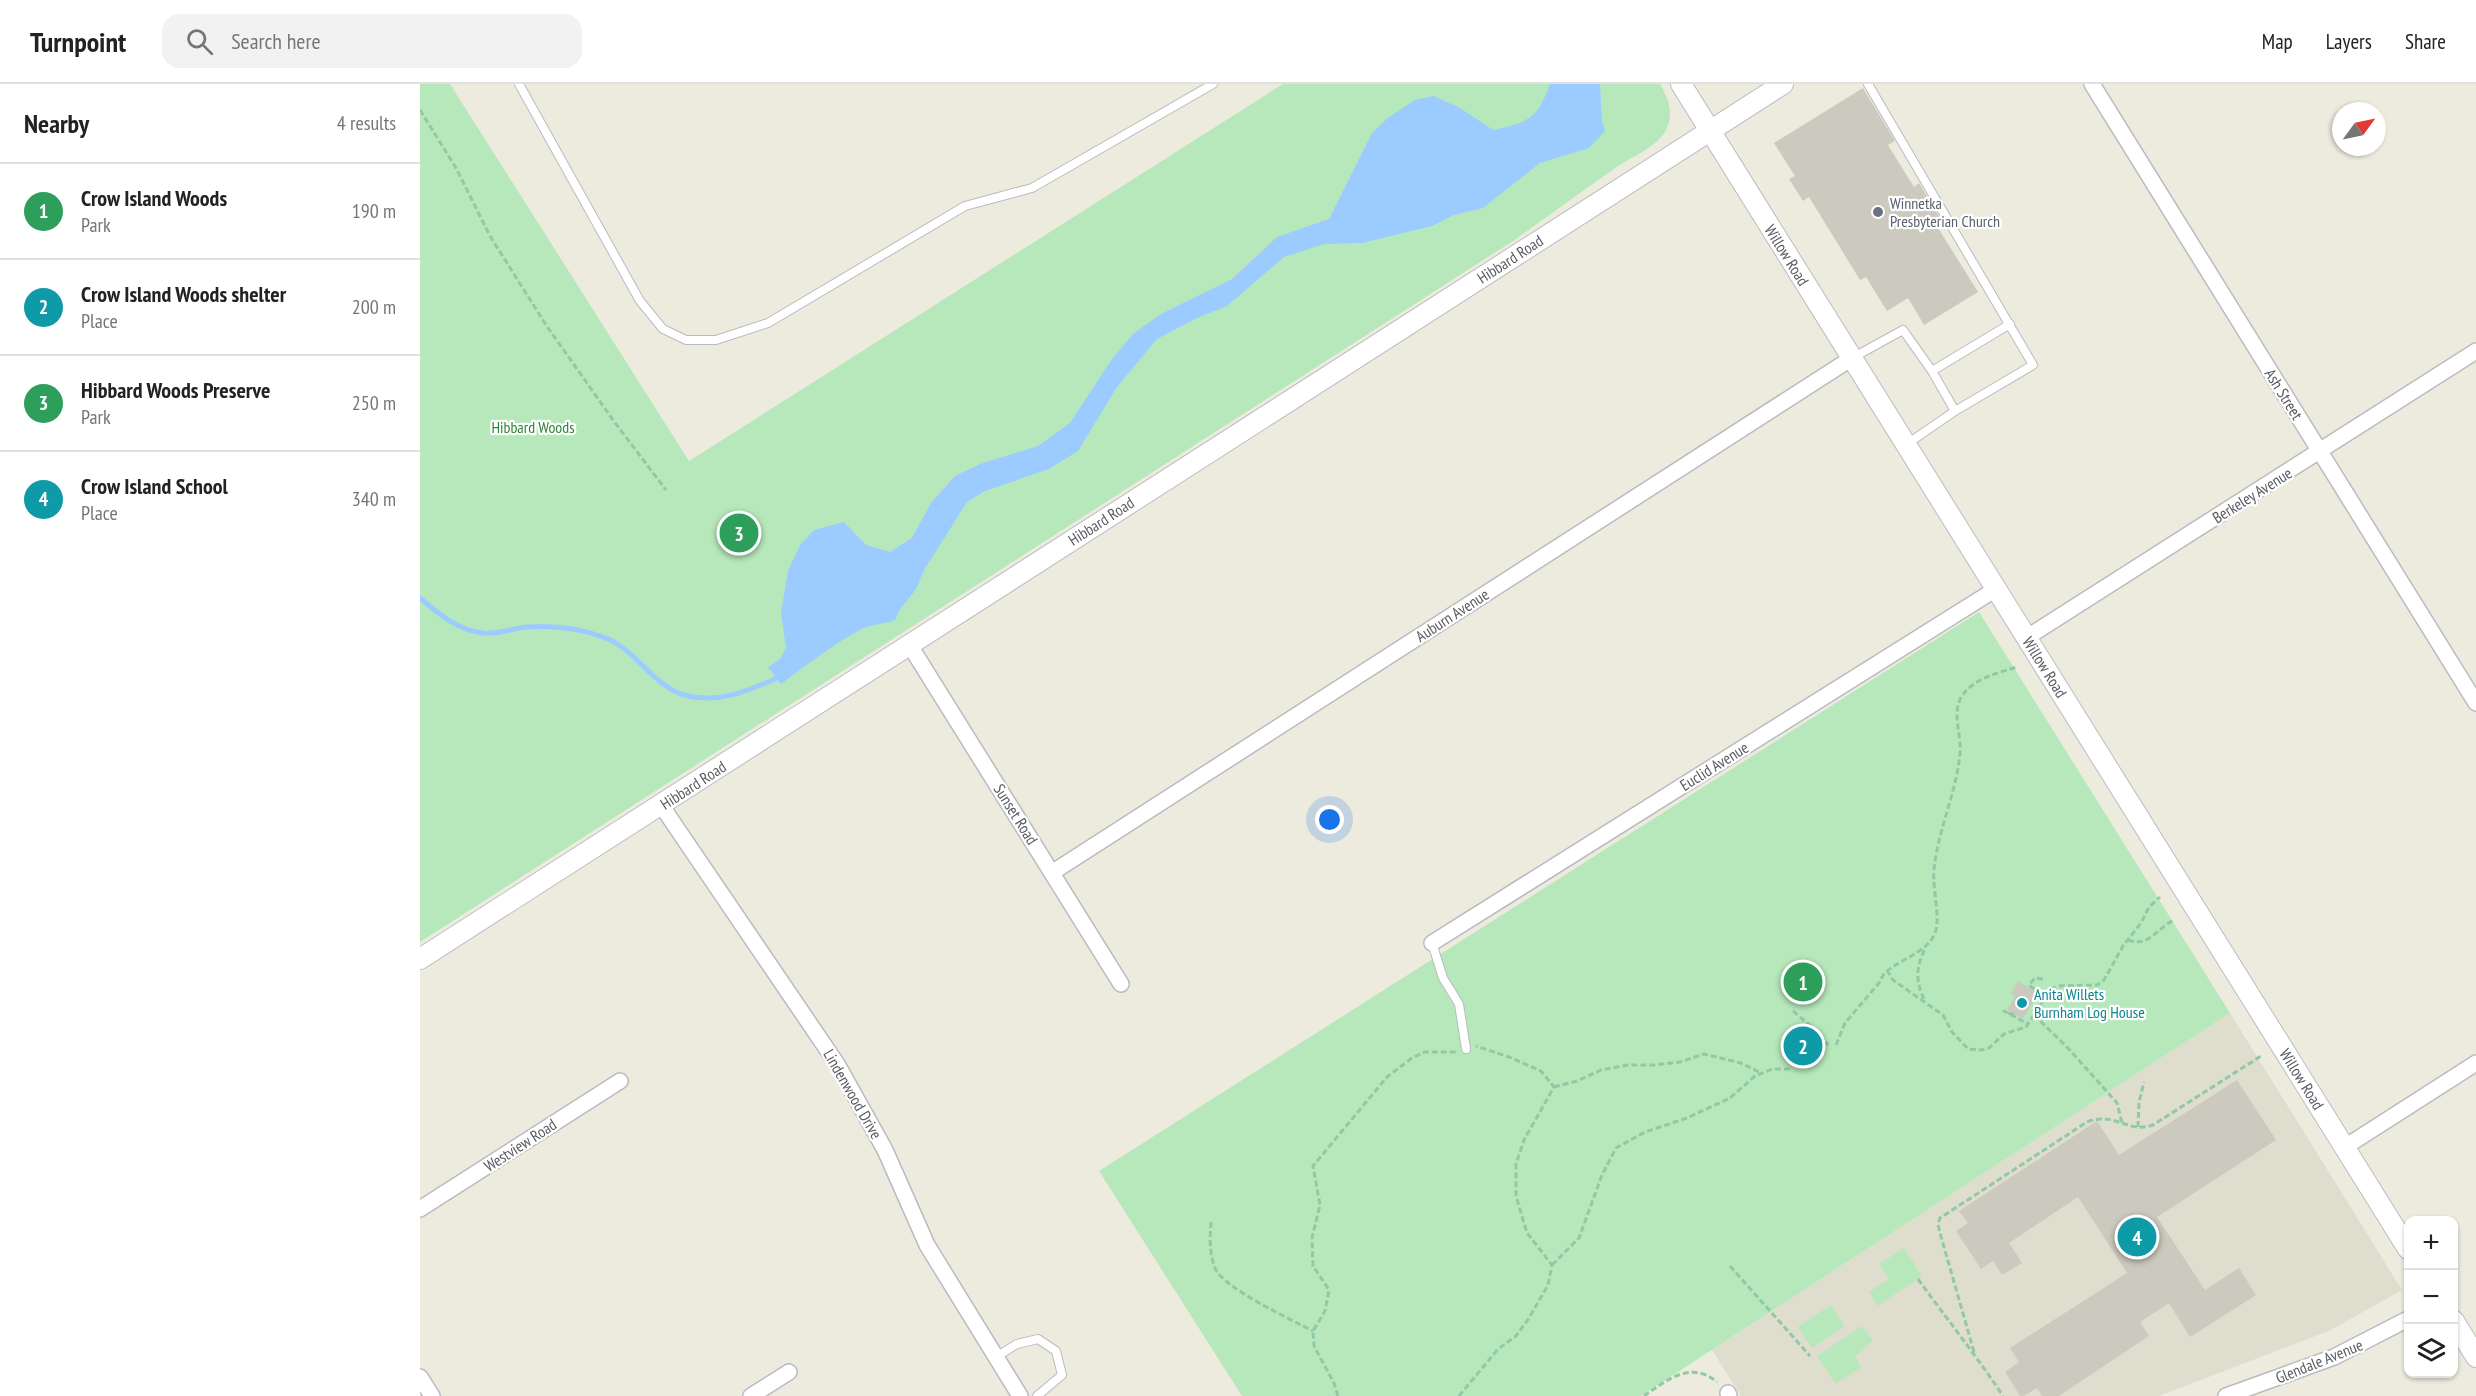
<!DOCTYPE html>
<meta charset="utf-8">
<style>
body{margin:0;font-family:"PT Sans Narrow",sans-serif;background:#f2f2f2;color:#222}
.controls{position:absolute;right:18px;bottom:18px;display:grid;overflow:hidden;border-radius:12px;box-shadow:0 2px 4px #0004}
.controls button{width:54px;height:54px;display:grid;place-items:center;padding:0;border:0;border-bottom:2px solid #e0e0e0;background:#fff;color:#222;font:30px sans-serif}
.compass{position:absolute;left:1912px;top:18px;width:54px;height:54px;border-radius:50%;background:#fff;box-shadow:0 2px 4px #0004;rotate:57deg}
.you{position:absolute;left:910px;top:736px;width:21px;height:21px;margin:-15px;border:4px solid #fff;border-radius:50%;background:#1a73e8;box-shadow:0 0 0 9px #1a73e833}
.badge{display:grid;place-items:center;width:39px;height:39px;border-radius:50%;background:#7c3aed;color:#fff;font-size:20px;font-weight:700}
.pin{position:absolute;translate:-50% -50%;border:3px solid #fff;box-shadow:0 2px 6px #0006}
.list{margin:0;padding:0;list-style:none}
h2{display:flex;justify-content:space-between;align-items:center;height:78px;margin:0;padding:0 24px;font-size:26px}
h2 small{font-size:20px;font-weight:400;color:#767676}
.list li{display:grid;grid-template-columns:39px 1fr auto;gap:18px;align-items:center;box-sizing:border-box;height:96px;padding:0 24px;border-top:2px solid #e0e0e0}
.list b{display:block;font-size:22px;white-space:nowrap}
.list p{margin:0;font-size:20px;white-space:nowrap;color:#767676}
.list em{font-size:20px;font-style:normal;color:#767676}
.icon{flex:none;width:33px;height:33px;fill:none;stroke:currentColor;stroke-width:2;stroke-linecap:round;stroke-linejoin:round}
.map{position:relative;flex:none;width:2056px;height:1312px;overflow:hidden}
header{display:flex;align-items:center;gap:36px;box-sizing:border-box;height:84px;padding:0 30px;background:#fff;border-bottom:2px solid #e0e0e0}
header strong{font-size:28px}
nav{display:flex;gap:33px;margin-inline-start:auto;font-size:21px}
.search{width:420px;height:54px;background:#f2f2f2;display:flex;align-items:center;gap:15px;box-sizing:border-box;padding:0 21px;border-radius:18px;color:#767676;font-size:22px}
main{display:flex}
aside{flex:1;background:#fff}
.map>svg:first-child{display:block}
.education{fill:#dfddce}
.green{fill:#b7e8bb}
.water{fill:#9bcbff}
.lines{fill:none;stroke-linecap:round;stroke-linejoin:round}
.stream{stroke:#9bcbff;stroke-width:5}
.building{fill:#ccc9bf}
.lane-casing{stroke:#b9bbc2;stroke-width:10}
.street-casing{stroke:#b9bbc2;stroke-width:18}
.secondary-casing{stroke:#b9bcc4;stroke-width:22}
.path{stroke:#90c9a5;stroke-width:3;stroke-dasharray:6 3;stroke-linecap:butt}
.lane{stroke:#fff;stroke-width:8}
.street{stroke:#fff;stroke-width:15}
.secondary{stroke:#fff;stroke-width:20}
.worship-dot{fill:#6b7280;stroke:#fff;stroke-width:2}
.culture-dot{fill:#0f9aa8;stroke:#fff;stroke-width:2}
.labels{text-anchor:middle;stroke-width:4.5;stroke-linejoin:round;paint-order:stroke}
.worship-label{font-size:16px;fill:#5b616d;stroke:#fff;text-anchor:start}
.street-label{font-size:16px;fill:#575b61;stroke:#fff}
.park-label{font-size:16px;fill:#2c8537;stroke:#fff}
.culture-label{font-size:16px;fill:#0d838f;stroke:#fff;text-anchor:start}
</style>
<header>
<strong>Turnpoint</strong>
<div class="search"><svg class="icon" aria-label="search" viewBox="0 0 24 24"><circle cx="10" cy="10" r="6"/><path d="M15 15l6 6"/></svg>Search here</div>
<nav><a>Map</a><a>Layers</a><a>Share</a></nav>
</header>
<main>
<aside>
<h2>Nearby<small>4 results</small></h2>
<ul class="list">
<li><span class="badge" style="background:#2e9e5b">1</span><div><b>Crow Island Woods</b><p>Park</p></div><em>190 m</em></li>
<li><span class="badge" style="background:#0f9aa8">2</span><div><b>Crow Island Woods shelter</b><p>Place</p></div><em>200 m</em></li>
<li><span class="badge" style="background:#2e9e5b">3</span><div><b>Hibbard Woods Preserve</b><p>Park</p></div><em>250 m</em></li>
<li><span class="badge" style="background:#0f9aa8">4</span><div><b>Crow Island School</b><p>Place</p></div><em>340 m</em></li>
</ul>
</aside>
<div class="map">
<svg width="2056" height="1312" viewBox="0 0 2056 1312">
<rect width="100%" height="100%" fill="#edebde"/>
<!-- education -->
<path class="education" d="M 1810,929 L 1982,1206 L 1911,1246 L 1739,1312 L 1321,1312 L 1292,1266 Z"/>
<!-- green -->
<path class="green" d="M 0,0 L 30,0 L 269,377 L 863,0 L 1240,0 C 1250,16 1255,35 1243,51 C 1232,65 1212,73 1198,82 C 1163,107 1128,132 1093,157 L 0,858 Z
M 1559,528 L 1810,929 L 1221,1312 L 822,1312 L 679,1087 Z
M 1484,1164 L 1502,1192 L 1458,1222 L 1449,1208 L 1469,1195 L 1459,1180 Z
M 1411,1221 L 1425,1242 L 1392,1264 L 1378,1243 Z
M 1442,1242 L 1453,1256 L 1435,1272 L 1441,1283 L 1416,1300 L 1397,1272 Z"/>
<!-- water -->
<path class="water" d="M 1130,0 L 1180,0 L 1182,37 L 1185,47 L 1169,64 L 1120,79 L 1063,124 L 1034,131 L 1012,142 L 942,159 L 904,160 L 864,173 L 807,222 L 777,234 L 737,255 L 697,303 L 658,367 L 629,385 L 565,407 L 547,418 L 504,486 L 496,505 L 478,528 L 476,535 C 465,541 452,539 440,546 C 412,561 387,581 361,600 L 348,583 L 360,575 L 366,564 L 361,529 L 368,487 L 380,461 L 394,446 L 424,438 L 446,461 L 470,468 L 492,454 L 511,419 L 535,392 L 560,380 L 618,362 L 650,339 L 692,275 L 713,250 L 741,230 L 812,195 L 857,153 L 909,135 L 952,49 L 969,33 L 995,16 L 1014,12 L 1040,24 L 1073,46 C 1108,38 1117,36 1130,0 Z"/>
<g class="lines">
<!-- stream -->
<path class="stream" d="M 0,514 C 19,530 37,546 63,549 C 77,551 93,544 107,543 C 134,541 159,544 183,553 C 216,564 233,604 268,612 C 300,619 327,607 355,595 L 360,590"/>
</g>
<!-- building -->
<path class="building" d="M 1443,4 L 1475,57 L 1468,61 L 1494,103 L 1499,99 L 1524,141 L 1518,144 L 1558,208 L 1504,241 L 1488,214 L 1467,227 L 1446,193 L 1440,196 L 1389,113 L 1383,117 L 1369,95 L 1375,92 L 1354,59 Z
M 1598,897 L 1618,909 L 1603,935 L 1587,926 L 1595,912 L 1591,910 Z
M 1393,944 L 1404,962 L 1373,980 L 1362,963 Z
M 1817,996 L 1856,1056 L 1737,1133 L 1785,1206 L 1819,1184 L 1836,1211 L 1770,1253 L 1749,1219 L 1720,1238 L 1729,1252 L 1639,1312 L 1622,1312 L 1617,1304 L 1604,1312 L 1600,1312 L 1585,1288 L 1599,1278 L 1590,1264 L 1707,1189 L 1658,1113 L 1589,1159 L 1602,1179 L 1582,1191 L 1573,1177 L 1561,1185 L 1536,1147 L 1548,1139 L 1539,1127 L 1677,1037 L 1699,1071 Z"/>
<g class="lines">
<defs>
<path id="lane" d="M 99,0 L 220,217 L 243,245 L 266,256 L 296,256 L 348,239 L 545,122 L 612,104 L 793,0
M 1448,0 L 1613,281 L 1535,327 L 1512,287
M 1432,274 L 1483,246 L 1512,287 L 1590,240
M 1487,360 L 1535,327
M 1012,859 L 1023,894 L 1039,920 L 1046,965
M 576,1273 L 597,1260 L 618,1255 L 636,1267 L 642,1291 L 617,1312"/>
<path id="street" d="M 1672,0 L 2056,619
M 1606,554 L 2056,267
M 489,560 L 701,900
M 241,721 L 417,980 L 465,1066 L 507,1161 L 600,1312
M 633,788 L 1432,274
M 1012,859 L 1576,505
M 1925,1063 L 2056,979
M 0,1125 L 200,997
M 0,1293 L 12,1312
M 1308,1309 L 1309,1312
M 331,1312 L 369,1288
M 1806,1312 L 1914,1273 L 1988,1235"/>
<path id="secondary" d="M 1261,0 L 1988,1165
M 0,875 L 1363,0
M 2034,1237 L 2056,1273"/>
</defs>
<!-- lane casing -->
<use href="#lane" class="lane-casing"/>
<!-- street casing -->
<use href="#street" class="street-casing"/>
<!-- secondary casing -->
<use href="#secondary" class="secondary-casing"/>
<!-- path -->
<path class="path" d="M 0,26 L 36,84 L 70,152 L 126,241 L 193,336 L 246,406
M 1708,856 C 1729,864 1737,844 1754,836
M 1467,886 L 1473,896 L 1523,931 L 1532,948 L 1548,965 L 1561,966 L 1569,964 L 1584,950 L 1606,943 L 1631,905 L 1639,902 L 1677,901 L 1684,896 L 1703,862 L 1721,839 L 1729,823 L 1740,813
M 1623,895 L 1615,894 L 1609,901 L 1625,914
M 1504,915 C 1495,896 1496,882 1506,863
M 1373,927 L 1398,948 L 1408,961
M 1594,931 L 1584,927 L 1608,940
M 1614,931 L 1648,964 L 1697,1019 L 1702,1039
M 1416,961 L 1425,939 L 1459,899 C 1467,876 1505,874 1515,849 C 1521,834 1512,804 1514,785 C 1518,746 1536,710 1540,670 C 1542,652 1531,628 1542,612 C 1554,594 1578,589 1597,583
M 1134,1003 L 1157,997 L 1181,986 L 1208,981 L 1234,981 L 1260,978 L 1284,970 L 1321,979 L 1341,989
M 1718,1043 L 1719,1018 L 1724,998
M 791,1138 C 790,1154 789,1169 795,1184 C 803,1204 872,1236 893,1247
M 1132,1181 L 1159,1154 L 1182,1091 L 1196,1064 L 1225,1048 L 1267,1034 L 1310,1014 L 1335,992 L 1352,985 L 1372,985
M 1310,1182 L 1390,1272
M 1498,1195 C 1526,1234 1556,1271 1583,1312
M 1554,1268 L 1520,1149 L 1518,1140 L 1520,1134 L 1667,1038 C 1695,1027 1707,1050 1733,1041 L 1841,972
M 918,1312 L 914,1299 L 894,1262 L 893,1247 L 905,1227 L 909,1206 L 893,1182 L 892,1154 L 900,1121 L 893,1082 L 967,993 L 992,974 L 1005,968 L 1036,968
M 1039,1312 L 1078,1265 L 1096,1252 L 1109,1234 L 1128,1201 L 1132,1181 L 1107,1149 L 1096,1112 L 1096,1080 L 1104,1056 L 1134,1003 L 1121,987 L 1089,973 L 1056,962
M 1224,1312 C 1247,1296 1271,1276 1297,1298"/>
<!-- lane -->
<use href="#lane" class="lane"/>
<!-- street -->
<use href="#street" class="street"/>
<!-- secondary -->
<use href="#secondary" class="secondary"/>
</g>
<!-- markers -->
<circle class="worship-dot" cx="1458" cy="128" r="6"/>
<circle class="culture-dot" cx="1602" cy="919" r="6"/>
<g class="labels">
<!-- worship labels -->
<g class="worship-label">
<text x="1470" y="125">Winnetka<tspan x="1470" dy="18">Presbyterian Church</tspan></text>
</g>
<!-- street labels -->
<g class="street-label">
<text transform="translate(1367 171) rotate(58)" y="6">Willow Road</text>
<text transform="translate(1090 175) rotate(-33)" y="6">Hibbard Road</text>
<text transform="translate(1864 310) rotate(58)" y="6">Ash Street</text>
<text transform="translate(1832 411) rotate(-32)" y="6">Berkeley Avenue</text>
<text transform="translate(681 437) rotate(-33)" y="6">Hibbard Road</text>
<text transform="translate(1032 531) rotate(-33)" y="6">Auburn Avenue</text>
<text transform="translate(1625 583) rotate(58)" y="6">Willow Road</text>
<text transform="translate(1294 682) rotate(-32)" y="6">Euclid Avenue</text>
<text transform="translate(273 701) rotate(-33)" y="6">Hibbard Road</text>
<text transform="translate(596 730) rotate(58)" y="6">Sunset Road</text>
<text transform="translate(1882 995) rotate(58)" y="6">Willow Road</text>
<text transform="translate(433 1010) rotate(60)" y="6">Lindenwood Drive</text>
<text transform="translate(100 1061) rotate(-33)" y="6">Westview Road</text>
<text transform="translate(1899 1277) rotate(-22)" y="6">Glendale Avenue</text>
</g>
<!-- park labels -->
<g class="park-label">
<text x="113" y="349">Hibbard Woods</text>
</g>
<!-- culture labels -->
<g class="culture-label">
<text x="1614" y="916">Anita Willets<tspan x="1614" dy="18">Burnham Log House</tspan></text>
</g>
</g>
</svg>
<div class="controls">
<button>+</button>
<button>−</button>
<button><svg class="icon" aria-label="layers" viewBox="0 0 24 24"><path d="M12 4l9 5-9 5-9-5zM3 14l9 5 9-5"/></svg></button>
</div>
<svg class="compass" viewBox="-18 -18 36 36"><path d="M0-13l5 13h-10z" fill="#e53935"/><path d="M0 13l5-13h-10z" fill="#767676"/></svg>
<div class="you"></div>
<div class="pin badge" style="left:1383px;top:898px;background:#2e9e5b">1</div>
<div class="pin badge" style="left:1383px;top:962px;background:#0f9aa8">2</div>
<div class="pin badge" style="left:319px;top:449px;background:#2e9e5b">3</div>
<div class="pin badge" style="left:1717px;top:1153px;background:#0f9aa8">4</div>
</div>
</main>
